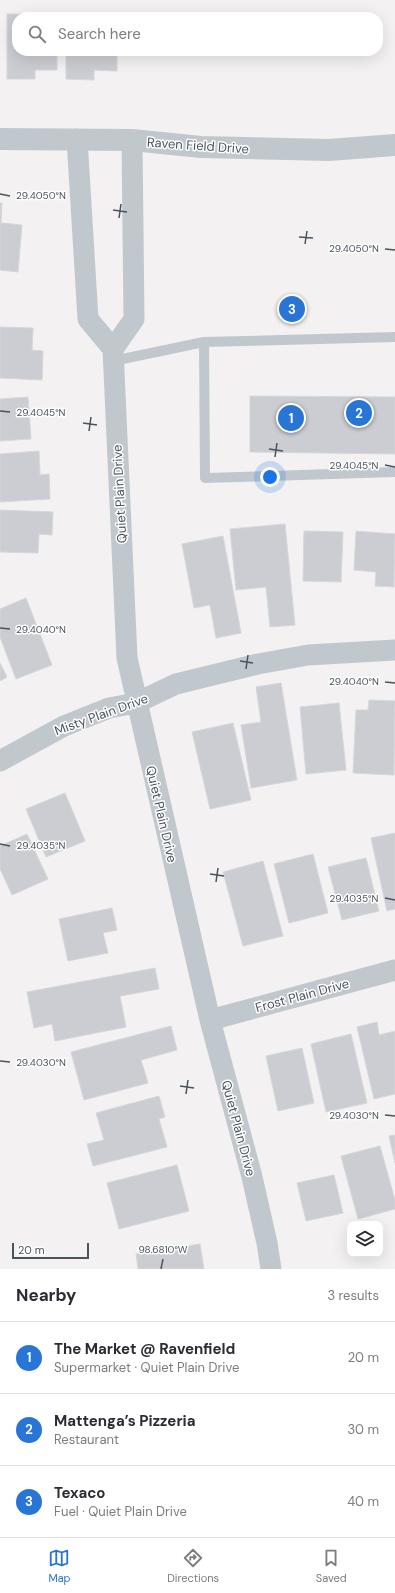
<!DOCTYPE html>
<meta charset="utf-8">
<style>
body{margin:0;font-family:"DM Sans",sans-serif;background:#f7f7f7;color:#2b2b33}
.controls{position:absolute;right:12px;bottom:12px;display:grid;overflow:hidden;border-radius:8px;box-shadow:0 4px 16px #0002}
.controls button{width:36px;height:36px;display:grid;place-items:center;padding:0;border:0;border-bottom:1px solid #e1e1e2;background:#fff;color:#2b2b33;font:20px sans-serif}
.scale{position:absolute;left:12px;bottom:10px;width:77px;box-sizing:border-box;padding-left:4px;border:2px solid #4a545d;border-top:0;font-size:11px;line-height:14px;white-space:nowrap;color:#4a545d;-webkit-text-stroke:3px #fff;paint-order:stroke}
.you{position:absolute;left:270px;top:477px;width:14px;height:14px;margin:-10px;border:3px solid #fff;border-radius:50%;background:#1a73e8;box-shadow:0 0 0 6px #1a73e833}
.badge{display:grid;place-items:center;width:26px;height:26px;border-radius:50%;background:#2875d6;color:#fff;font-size:13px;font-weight:700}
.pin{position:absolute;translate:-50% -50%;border:2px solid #fff;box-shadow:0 1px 4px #0006}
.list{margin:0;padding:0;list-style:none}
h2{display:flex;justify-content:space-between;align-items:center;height:52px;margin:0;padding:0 16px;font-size:17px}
h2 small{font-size:13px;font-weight:400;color:#7c7c81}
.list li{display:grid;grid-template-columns:26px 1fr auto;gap:12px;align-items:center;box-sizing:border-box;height:72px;padding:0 16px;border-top:1px solid #e1e1e2}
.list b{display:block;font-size:15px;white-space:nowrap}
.list p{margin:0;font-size:13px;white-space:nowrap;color:#7c7c81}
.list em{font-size:13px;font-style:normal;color:#7c7c81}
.icon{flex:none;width:22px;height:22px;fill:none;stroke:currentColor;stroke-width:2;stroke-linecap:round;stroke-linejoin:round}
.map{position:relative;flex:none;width:395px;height:1269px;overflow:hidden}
.search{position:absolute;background:#fff;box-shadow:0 4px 16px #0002;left:12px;right:12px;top:12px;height:44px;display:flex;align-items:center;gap:10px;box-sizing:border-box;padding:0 14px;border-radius:16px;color:#7c7c81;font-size:15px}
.sheet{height:268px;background:#fff}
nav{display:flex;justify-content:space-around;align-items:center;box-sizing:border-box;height:56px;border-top:1px solid #e1e1e2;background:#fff;font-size:11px;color:#7c7c81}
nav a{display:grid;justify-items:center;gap:2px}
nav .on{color:#2875d6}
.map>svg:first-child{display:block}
.building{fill:#cbcdd3;stroke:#d5d7dc}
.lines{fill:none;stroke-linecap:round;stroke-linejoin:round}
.service{stroke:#c0c8ce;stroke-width:10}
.minor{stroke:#c0c8ce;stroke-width:21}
.tertiary{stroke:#c0c8ce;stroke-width:22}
.ticks{fill:none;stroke:#4a545d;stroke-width:1.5}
.labels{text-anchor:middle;stroke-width:3;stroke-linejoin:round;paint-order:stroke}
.street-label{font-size:13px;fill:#4a545d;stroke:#fff}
.ticks-label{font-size:10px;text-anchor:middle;fill:#4a545d;stroke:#fff;stroke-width:3;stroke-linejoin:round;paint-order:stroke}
</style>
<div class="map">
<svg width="395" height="1269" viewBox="0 0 395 1269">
<rect width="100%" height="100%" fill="#f3f1f1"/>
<!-- building -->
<path class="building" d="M 7,14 L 57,14 L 57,17 L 17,17 L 17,51 L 57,51 L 57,70 L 35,70 L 35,79 L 7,79 Z
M 68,14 L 119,15 L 119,17 L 67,17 Z
M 66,51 L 117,51 L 117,71 L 94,70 L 94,80 L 66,79 Z
M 0,203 L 2,203 L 1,223 L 22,225 L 18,272 L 0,270 Z
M 0,327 L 33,328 L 32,350 L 43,351 L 42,380 L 0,378 Z
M 250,396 L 395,397 L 395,454 L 250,452 Z
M 28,397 L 31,439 L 0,441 L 0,399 Z
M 39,451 L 40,475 L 49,474 L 50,499 L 0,502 L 0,454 Z
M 0,510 L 53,512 L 52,535 L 39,534 L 38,553 L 0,552 Z
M 285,524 L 295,625 L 270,627 L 266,587 L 236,590 L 230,529 Z
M 304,531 L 343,532 L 341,582 L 303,581 Z
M 356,531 L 395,534 L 394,587 L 375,586 L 376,572 L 354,570 Z
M 223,536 L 241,633 L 216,638 L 210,605 L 194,608 L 182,544 Z
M 26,598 L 52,665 L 16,679 L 0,637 L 0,609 Z
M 0,663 L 7,677 L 0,681 Z
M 281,683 L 297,780 L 251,788 L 241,725 L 261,722 L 256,687 Z
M 369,700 L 395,701 L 394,775 L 353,773 L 356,710 L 368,710 Z
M 339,703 L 346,770 L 306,774 L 300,707 Z
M 233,723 L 251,800 L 210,809 L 192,732 Z
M 65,793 L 85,841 L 46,857 L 26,809 Z
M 395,833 L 395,909 L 387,911 L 371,838 Z
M 27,834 L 48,879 L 12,895 L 0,869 L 0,846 Z
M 313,854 L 328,913 L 289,923 L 274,864 Z
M 366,858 L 379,911 L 342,920 L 328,867 Z
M 263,861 L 283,936 L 243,946 L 223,872 Z
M 112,908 L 117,930 L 103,933 L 108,953 L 68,961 L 59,919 Z
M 155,968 L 159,989 L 120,996 L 126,1027 L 55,1041 L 52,1024 L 34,1028 L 27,992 Z
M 377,1022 L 379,1035 L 395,1031 L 395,1094 L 374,1099 L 357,1027 Z
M 171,1026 L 177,1050 L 141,1060 L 148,1083 L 84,1100 L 71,1052 Z
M 351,1034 L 367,1103 L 326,1112 L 311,1044 Z
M 302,1048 L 314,1103 L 278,1111 L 266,1056 Z
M 159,1096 L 165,1117 L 159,1119 L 167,1147 L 93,1166 L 87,1144 L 104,1140 L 96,1113 Z
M 395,1135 L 395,1163 L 389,1136 Z
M 380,1146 L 395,1200 L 395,1209 L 358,1219 L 341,1156 Z
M 177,1165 L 189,1211 L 119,1229 L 107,1183 Z
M 334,1175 L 343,1213 L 306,1221 L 297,1183 Z
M 200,1244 L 204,1269 L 138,1269 L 136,1254 Z"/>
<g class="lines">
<!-- service -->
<path class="service" d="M 204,342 L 395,337
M 113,361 L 204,342 L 205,478 L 395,472"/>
<!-- minor -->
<path class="minor" d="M 77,139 L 88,319 L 113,349 L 127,658 L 210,1020 L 252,1177 L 267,1243 L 271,1269
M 113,349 L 134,319 L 132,140
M 0,761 L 64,726 L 109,708 L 136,703 L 176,684 L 258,664 L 308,655 L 395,650
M 210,1020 L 395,970"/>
<!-- tertiary -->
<path class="tertiary" d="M 0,139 L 132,140 L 201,147 L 329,150 L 395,145"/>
</g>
<!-- ticks -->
<path class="ticks" d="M 0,194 L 10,196M 113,210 L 127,212M 119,218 L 121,204M 299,237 L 313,238M 305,244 L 307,231M 385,249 L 395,250M 0,411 L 10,412M 83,423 L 97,425M 89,431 L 91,417M 269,449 L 283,451M 275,457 L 277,443M 385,465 L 395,467M 0,628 L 10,629M 240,661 L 253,663M 246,669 L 248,655M 385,682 L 395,683M 0,844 L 10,846M 210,874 L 224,876M 216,882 L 218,868M 385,898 L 395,900M 0,1061 L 10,1062M 180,1086 L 194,1088M 186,1094 L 188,1080M 385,1115 L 395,1116M 161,1269 L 163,1259"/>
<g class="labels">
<!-- street labels -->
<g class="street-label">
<text transform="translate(198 145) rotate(4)" y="5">Raven Field Drive</text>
<text transform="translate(119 494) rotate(-93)" y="5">Quiet Plain Drive</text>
<text transform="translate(101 714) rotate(-20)" y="5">Misty Plain Drive</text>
<text transform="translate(162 814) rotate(77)" y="5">Quiet Plain Drive</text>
<text transform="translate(302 995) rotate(-15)" y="5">Frost Plain Drive</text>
<text transform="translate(239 1128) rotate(75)" y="5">Quiet Plain Drive</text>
</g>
</g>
<g class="ticks-label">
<text x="41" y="199">29.4050°N</text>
<text x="354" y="252">29.4050°N</text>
<text x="41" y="416">29.4045°N</text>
<text x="354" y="469">29.4045°N</text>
<text x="41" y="633">29.4040°N</text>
<text x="354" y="685">29.4040°N</text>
<text x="41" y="849">29.4035°N</text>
<text x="354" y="902">29.4035°N</text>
<text x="41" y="1066">29.4030°N</text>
<text x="354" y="1119">29.4030°N</text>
<text x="163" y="1253">98.6810°W</text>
</g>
</svg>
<div class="controls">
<button><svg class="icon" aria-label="layers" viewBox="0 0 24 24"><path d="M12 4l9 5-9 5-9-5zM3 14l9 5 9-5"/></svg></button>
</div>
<div class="scale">20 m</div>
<div class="you"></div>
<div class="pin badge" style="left:291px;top:418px">1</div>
<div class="pin badge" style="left:359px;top:413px">2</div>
<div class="pin badge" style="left:292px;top:309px">3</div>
<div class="search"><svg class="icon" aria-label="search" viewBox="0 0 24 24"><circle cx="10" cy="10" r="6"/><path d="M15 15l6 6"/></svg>Search here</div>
</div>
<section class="sheet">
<h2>Nearby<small>3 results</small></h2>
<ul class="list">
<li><span class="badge">1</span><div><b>The Market @ Ravenfield</b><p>Supermarket · Quiet Plain Drive</p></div><em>20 m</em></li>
<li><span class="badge">2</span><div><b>Mattenga’s Pizzeria</b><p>Restaurant</p></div><em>30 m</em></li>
<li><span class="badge">3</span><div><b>Texaco</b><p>Fuel · Quiet Plain Drive</p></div><em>40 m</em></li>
</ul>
</section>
<nav>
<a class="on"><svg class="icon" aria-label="map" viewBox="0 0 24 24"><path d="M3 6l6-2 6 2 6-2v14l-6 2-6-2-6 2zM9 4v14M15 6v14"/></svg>Map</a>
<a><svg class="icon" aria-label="directions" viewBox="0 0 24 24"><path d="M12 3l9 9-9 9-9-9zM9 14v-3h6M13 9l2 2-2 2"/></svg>Directions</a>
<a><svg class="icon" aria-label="saved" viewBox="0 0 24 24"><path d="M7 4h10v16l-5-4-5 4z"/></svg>Saved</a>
</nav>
